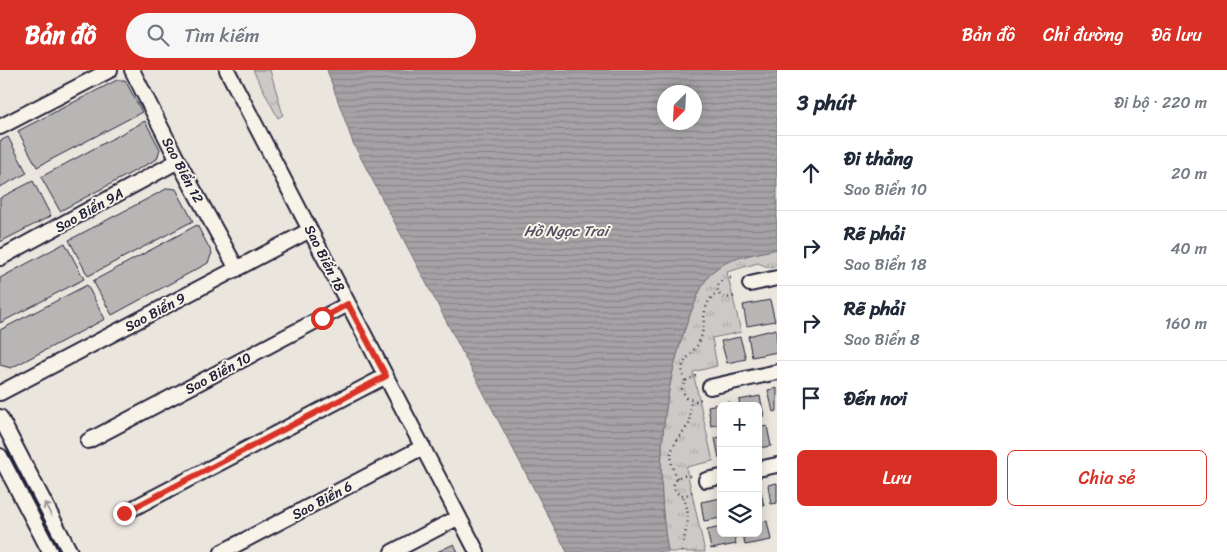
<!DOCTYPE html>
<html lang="vi">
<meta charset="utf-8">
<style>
body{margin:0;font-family:Sriracha,sans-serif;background:#f6f6f7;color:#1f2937}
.controls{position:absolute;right:15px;bottom:15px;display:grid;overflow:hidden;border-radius:8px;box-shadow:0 2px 12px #0003}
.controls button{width:45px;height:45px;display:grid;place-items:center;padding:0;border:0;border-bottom:1px solid #e0e1e3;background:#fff;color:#1f2937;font:25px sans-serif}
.compass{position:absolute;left:657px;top:15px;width:45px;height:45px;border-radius:50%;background:#fff;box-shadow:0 2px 12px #0003;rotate:204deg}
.stop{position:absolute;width:15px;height:15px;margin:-11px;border:4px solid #d93025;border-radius:50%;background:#fff}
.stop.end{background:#d93025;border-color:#fff;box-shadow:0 1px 5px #0008}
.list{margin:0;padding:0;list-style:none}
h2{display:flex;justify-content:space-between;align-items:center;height:65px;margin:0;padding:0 20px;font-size:21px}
h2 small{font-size:16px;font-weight:400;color:#747a83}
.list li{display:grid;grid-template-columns:32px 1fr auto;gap:15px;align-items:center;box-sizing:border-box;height:75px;padding:0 20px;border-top:1px solid #e0e1e3}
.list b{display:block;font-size:19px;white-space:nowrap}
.list p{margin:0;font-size:16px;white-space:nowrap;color:#747a83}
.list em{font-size:16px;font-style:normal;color:#747a83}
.actions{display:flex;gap:10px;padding:15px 20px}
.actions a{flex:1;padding:11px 0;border:1px solid #d93025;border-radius:8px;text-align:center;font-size:18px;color:#d93025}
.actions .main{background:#d93025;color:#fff}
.icon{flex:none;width:28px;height:28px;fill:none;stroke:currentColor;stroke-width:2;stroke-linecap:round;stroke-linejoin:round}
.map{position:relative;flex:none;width:777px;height:482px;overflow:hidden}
header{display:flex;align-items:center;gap:30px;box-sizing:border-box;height:70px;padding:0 25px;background:#d93025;color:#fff}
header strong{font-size:24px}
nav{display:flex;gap:28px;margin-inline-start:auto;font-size:18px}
.search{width:350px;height:45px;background:#f6f6f7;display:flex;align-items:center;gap:12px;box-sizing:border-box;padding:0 18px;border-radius:28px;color:#747a83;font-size:19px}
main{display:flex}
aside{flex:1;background:#fff}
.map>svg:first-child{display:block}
.park{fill:url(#park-tufts);stroke:#787680}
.water{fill:url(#water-rules);stroke:#716f7b;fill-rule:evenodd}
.building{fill:#b8b6b5;stroke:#22223b}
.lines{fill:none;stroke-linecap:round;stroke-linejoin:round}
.minor-casing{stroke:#22223b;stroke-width:18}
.path{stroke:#22223b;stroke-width:2.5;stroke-dasharray:1 4;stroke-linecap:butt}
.minor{stroke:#f7f3e8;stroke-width:14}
.oneway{stroke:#97959a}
.route{stroke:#d93025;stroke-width:6}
.labels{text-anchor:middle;stroke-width:4;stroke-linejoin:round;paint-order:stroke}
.street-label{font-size:14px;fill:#22223b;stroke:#f7f3e8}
.water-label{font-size:15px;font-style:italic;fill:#504f60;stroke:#f7f3e8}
</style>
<header>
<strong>Bản đồ</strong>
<div class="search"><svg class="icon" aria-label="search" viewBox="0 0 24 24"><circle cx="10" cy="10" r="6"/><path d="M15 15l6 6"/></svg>Tìm kiếm</div>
<nav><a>Bản đồ</a><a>Chỉ đường</a><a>Đã lưu</a></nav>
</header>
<main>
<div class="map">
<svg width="777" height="482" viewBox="0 0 777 482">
<defs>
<pattern id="park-tufts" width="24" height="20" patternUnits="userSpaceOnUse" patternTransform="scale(1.25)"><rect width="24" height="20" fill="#cdc9c6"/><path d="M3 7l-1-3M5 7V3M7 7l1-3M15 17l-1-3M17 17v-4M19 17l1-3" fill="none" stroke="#b0acab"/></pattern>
<pattern id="water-rules" width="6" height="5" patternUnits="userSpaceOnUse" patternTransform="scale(1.25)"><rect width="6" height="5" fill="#a6a3a6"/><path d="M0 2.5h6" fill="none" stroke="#878488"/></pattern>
</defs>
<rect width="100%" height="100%" fill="#eae6de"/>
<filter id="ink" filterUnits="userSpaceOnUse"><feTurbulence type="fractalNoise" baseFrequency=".02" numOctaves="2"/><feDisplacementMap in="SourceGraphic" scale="10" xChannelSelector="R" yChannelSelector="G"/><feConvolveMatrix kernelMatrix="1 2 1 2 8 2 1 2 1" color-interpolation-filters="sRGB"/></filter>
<g filter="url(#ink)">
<!-- park -->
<path class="park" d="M 253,0 L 270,0 L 283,45 L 278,48 Z
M 777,179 L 777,196 L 770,198 L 758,193 L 727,202 L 741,262 L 712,268 L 717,296 L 693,302 L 713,391 L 686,397 L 705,482 L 668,482 C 654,402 662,317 691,242 C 697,228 702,212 713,201 C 727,188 758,183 777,179 Z"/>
<!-- water -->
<path class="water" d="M 327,0 L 777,0 L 777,179 C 758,183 727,188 713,201 C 702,212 697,228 691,242 C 662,317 654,402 668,482 L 567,482 L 353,73 ZM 664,22 L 694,22 L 694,52 L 664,52 Z"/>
<!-- building -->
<path class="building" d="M 117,10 L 125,10 L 142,42 L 37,97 L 18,61 Z
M 145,51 L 160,79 L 157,89 L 60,141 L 41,107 Z
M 8,67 L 27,103 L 0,117 L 0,71 Z
M 33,111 L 51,146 L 0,172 L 0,128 Z
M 168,118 L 176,119 L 193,151 L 88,206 L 69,170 Z
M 197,155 L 212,183 L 208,193 L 112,245 L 93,211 Z
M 65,173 L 84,209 L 0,253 L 0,208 Z
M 87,215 L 105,249 L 11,298 L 0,295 L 0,260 Z
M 770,230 L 775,251 L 747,256 L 743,235 Z
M 776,259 L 777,282 L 752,287 L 748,266 Z
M 740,267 L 746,289 L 727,293 L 721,271 Z
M 777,318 L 777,341 L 773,342 L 768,320 Z
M 760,326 L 764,346 L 758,347 L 758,336 L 740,336 L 739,330 Z
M 730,332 L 730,336 L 721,336 L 721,354 L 711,356 L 708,336 Z
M 767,356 L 771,376 L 758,378 L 758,358 Z
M 721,367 L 721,388 L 719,388 L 715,368 Z
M 777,413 L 777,433 L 771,434 L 768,415 Z
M 758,417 L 760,417 L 764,436 L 758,437 Z
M 721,428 L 721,448 L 704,451 L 701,432 Z
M 767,451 L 771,470 L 745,475 L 743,463 L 758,463 L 758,453 Z
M 721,457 L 721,463 L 734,463 L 736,474 L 711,479 L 707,460 Z
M 454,474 L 458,482 L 437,482 Z"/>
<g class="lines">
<defs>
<path id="minor" d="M 132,0 L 178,91 L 237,199
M 227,0 L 477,482
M 0,57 L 110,0
M 0,188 L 178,91
M 750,214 L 777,208
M 710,317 L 777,302
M 0,323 L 310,160
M 0,347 L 70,482
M 88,371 L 348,234
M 0,386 L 50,482
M 758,399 L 777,395
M 706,410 L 721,407
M 124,443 L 386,306
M 222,482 L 423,377
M 392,482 L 459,447"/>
</defs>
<!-- minor casing -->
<use href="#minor" class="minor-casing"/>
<!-- path -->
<path class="path" d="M 731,208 C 720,208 712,218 722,227 L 727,228 L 736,226
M 696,306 L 685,311 L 682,319 L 686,328 L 696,331 L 701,329
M 685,311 C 683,306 682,301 683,295 C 686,287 695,281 699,272 C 708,254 698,235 718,222
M 690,406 C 663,402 674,437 693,421
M 677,408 L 672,396 L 671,382 L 676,371 L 689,354 L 691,331
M 682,482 C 684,459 694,449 682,425"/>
<!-- minor -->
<use href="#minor" class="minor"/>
</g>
<!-- one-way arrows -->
<defs><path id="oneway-shaft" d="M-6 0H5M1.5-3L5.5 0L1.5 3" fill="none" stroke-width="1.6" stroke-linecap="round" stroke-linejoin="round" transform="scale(1.25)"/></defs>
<use class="oneway" href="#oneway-shaft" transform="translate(48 439) rotate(-118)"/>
</g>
<g class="lines" filter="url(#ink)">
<!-- route -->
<path class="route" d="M 124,443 L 386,306 L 348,234 L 322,248"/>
</g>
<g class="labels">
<!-- street labels -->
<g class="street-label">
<text transform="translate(183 100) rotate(62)" y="5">Sao Biển 12</text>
<text transform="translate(89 140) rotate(-29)" y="5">Sao Biển 9A</text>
<text transform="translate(325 188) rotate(63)" y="5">Sao Biển 18</text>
<text transform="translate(155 242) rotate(-28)" y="5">Sao Biển 9</text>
<text transform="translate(218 303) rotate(-28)" y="5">Sao Biển 10</text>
<text transform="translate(322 430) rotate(-28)" y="5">Sao Biển 6</text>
</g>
<!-- water labels -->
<g class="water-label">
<text x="566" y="166">Hồ Ngọc Trai</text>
</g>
</g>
</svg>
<div class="controls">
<button>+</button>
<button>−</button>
<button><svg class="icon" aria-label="layers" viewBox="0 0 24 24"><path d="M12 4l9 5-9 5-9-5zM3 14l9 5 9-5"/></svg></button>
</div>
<svg class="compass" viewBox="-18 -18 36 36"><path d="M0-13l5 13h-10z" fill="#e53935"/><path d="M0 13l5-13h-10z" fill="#747a83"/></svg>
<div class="stop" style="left:322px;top:248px"></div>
<div class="stop end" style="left:124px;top:443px"></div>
</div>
<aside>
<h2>3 phút<small>Đi bộ · 220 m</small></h2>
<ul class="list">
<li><svg class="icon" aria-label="ahead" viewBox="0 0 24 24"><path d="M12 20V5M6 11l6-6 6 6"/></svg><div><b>Đi thẳng</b><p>Sao Biển 10</p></div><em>20 m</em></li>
<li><svg class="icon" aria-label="right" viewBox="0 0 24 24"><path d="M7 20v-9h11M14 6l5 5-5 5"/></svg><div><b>Rẽ phải</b><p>Sao Biển 18</p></div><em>40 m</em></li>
<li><svg class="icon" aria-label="right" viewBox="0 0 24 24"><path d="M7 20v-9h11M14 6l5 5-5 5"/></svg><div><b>Rẽ phải</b><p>Sao Biển 8</p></div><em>160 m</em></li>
<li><svg class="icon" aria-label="arrive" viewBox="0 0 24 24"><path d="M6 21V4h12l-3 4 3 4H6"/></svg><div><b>Đến nơi</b></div></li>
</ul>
<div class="actions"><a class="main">Lưu</a><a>Chia sẻ</a></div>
</aside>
</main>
